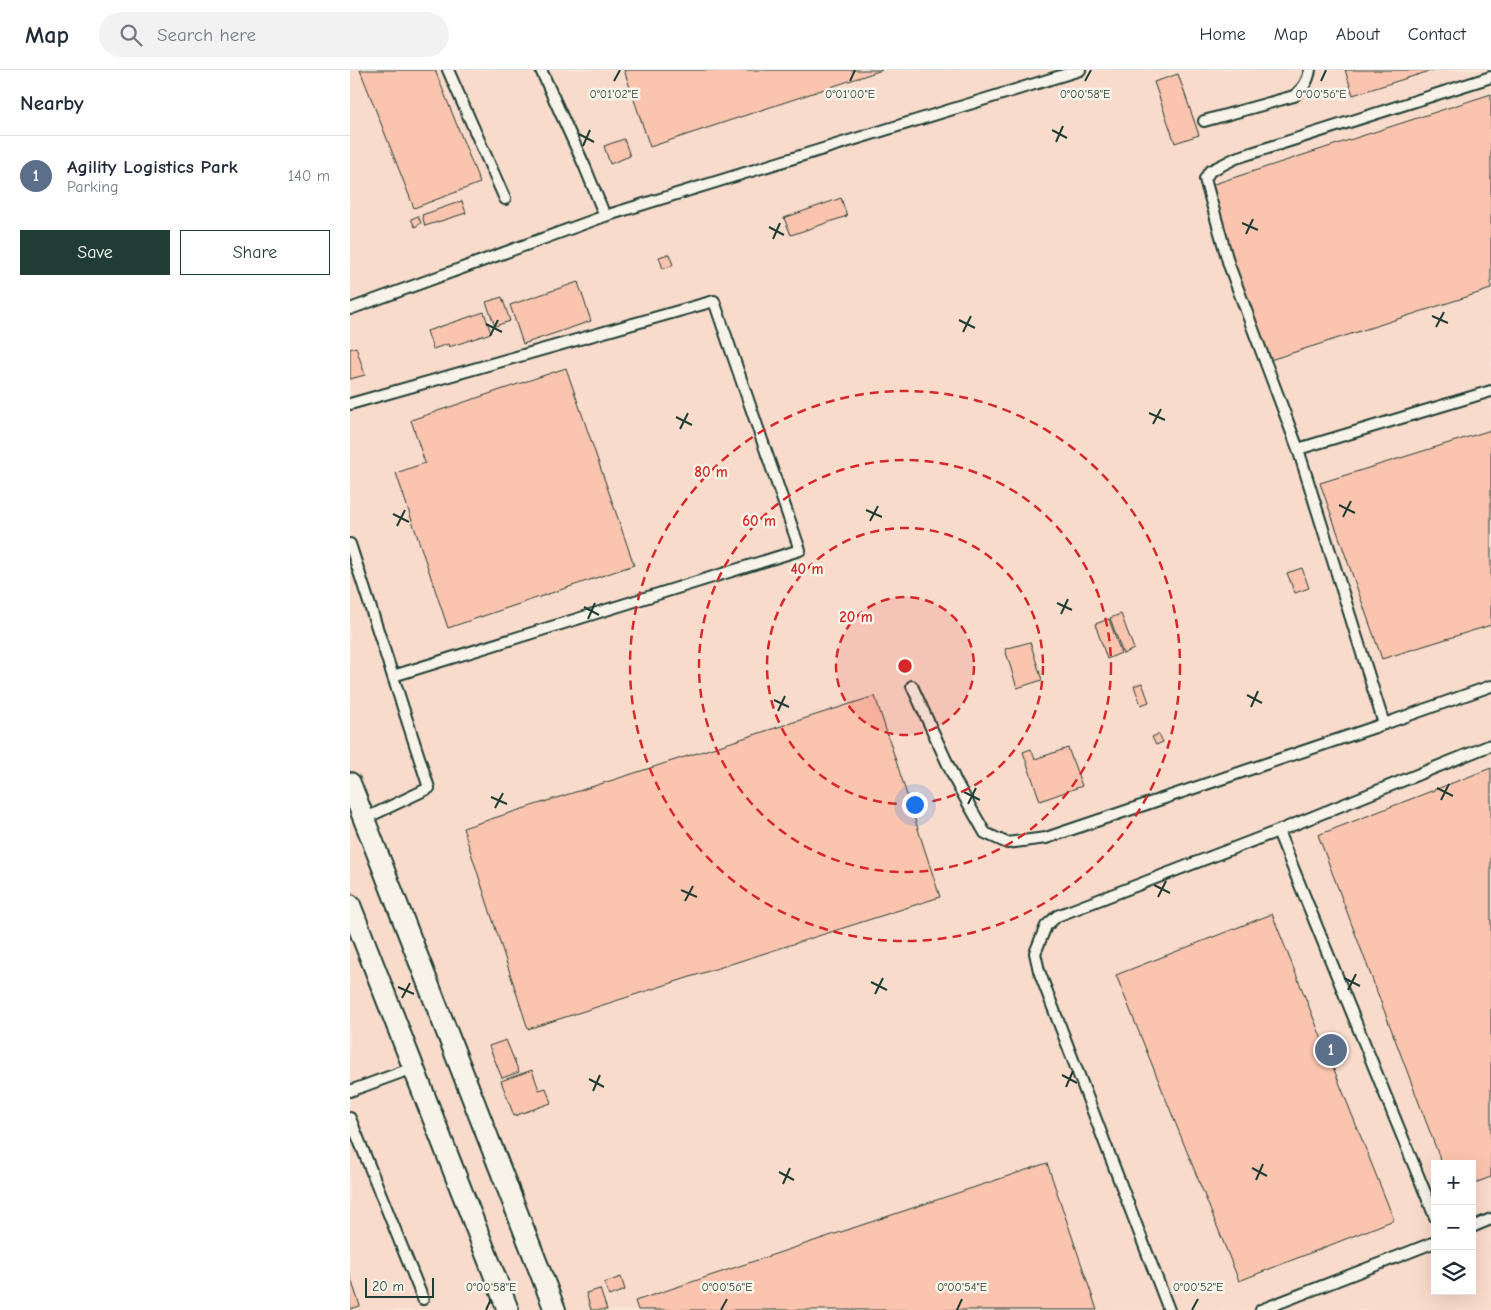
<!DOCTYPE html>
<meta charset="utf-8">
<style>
body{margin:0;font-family:"Comic Neue",sans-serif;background:#f2f2f3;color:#1f2937}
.controls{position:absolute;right:15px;bottom:15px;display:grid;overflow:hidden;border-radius:0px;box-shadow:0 5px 20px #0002}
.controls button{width:45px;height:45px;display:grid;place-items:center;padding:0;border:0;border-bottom:1px solid #e0e1e3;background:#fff;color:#1f2937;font:25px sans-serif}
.scale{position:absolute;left:15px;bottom:12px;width:69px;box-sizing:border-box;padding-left:5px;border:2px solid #1f3d34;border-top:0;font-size:14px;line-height:18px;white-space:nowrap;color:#1f3d34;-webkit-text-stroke:4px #f7f3e8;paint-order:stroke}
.you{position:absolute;left:564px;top:734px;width:18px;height:18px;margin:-12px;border:4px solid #fff;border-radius:50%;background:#1a73e8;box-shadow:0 0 0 8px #1a73e833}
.badge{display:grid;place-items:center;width:32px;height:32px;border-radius:50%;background:#1f3d34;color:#fff;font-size:16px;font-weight:700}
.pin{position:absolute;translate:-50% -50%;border:2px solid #fff;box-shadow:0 1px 5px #0006}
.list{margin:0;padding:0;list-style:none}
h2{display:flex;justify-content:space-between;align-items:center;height:65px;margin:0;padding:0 20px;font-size:21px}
h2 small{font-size:16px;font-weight:400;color:#747a83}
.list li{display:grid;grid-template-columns:32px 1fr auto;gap:15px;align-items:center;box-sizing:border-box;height:80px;padding:0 20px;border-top:1px solid #e0e1e3}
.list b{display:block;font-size:19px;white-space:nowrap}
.list p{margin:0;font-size:16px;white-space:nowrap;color:#747a83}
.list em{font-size:16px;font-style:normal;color:#747a83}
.actions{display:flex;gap:10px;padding:15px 20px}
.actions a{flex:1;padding:11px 0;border:1px solid #1f3d34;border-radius:0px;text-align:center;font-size:18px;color:#1f3d34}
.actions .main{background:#1f3d34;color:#fff}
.icon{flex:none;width:28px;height:28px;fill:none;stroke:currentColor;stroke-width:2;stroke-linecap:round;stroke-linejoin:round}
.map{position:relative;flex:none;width:1141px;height:1240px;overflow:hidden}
header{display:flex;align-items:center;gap:30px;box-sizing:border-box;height:70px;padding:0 25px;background:#fff;border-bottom:1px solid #e0e1e3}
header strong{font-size:24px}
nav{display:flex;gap:28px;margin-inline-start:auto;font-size:18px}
.search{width:350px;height:45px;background:#f2f2f3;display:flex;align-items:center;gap:12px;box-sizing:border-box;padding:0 18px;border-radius:28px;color:#747a83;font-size:19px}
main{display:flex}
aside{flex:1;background:#fff}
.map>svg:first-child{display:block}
.built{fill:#f9dbcb;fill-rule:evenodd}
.building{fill:#fbc4af;stroke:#1f3d34}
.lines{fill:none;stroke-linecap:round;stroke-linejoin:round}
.service-casing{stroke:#1f3d34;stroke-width:14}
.minor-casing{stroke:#1f3d34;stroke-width:24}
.service{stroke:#f7f3e8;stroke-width:10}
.minor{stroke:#f7f3e8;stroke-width:20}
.ticks{fill:none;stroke:#1f3d34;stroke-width:2}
.ring{fill:none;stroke:#d62828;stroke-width:2.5;stroke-dasharray:9 6}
.ticks-label{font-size:12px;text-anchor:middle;fill:#1f3d34;stroke:#f7f3e8;stroke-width:5;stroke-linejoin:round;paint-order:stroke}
.centre{fill:#d62828;stroke:#f7f3e8;stroke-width:2.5}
.ring-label{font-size:15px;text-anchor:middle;font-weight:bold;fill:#d62828;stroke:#f7f3e8;stroke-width:5;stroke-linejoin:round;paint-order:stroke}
</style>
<header>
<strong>Map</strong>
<div class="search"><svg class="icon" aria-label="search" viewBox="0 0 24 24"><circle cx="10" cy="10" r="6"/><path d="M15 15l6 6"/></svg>Search here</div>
<nav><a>Home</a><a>Map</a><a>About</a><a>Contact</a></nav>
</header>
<main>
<aside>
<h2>Nearby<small></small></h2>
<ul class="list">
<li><span class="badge" style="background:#5c6f8a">1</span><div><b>Agility Logistics Park</b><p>Parking</p></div><em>140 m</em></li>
</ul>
<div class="actions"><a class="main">Save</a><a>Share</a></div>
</aside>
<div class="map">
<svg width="1141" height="1240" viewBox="0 0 1141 1240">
<rect width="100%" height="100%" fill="#f8e5d7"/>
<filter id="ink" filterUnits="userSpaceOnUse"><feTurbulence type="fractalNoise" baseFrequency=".02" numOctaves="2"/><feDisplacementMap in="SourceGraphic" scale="10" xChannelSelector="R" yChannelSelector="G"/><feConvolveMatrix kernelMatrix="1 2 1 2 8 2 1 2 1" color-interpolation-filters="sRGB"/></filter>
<g filter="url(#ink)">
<!-- built -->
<path class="built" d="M 0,0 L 1141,0 L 1141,1240 L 0,1240 ZM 1085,1094 L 1122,1094 L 1122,1221 L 1085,1221 Z"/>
<!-- building -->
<path class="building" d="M 10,0 L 85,0 L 130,113 L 64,138 Z
M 274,0 L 532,0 L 300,77 Z
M 995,0 L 1083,0 L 1003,25 Z
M 828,4 L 849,65 L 825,73 L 804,12 Z
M 1141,24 L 1141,219 L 917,291 L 858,116 Z
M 274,69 L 280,86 L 260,94 L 254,76 Z
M 491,128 L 497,146 L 441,165 L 434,148 Z
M 112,131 L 116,143 L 75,156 L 72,145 Z
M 68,146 L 71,153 L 65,157 L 61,149 Z
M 319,184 L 323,195 L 313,199 L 309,187 Z
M 228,212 L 241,251 L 173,274 L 160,235 Z
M 152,227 L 160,251 L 145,256 L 136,232 Z
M 134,242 L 141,263 L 99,277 L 98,274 L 83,279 L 77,261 Z
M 6,277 L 15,305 L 0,309 L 0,279 Z
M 216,298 L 284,495 L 98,558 L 46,403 L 75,393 L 61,350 Z
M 1141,360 L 1141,555 L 1032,589 L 970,413 Z
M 952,498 L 959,518 L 945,523 L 937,503 Z
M 771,544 L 784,579 L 773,584 L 760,548 Z
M 759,549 L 771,583 L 757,589 L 745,554 Z
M 680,572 L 692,610 L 667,618 L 655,579 Z
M 792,613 L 799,632 L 791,635 L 784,616 Z
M 525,626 L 590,827 L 178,959 L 113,758 Z
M 809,664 L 813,672 L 806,675 L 802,667 Z
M 718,678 L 732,716 L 690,731 L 673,682 L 681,679 L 685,689 Z
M 1141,698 L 1141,1107 L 1122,1114 L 1122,1094 L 1092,1094 L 968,765 Z
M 922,844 L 1044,1150 L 889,1211 L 766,905 Z
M 156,970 L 169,1002 L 152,1008 L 139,976 Z
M 182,1000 L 189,1020 L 196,1018 L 201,1033 L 164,1046 L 151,1011 Z
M 697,1093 L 747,1240 L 288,1240 L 285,1231 Z
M 0,1206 L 10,1236 L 0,1239 Z
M 271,1207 L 275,1220 L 259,1226 L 254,1213 Z
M 250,1219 L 257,1240 L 241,1240 L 236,1223 Z"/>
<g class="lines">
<defs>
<path id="service" d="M 98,0 L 155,129
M 191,0 L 235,97 L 255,146
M 854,51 L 944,26 C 953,18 958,12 960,0
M 0,239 L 255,146 L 730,0
M 1141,321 L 948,379 L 1034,654 L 1141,616
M 0,334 L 364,231 L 450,480 L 43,606
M 948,379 L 879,195 L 855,109 L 860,101 L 886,88 L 1141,7
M 0,474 L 79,718 L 14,749
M 562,616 L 606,712 L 635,763 L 657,773 L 696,768 L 1034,654
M 928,761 L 1085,1147
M 0,1021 L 63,998
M 0,1048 L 73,1229
M 1122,1157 L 1141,1149
M 819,1240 L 689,901 L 685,883 L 696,856 L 707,846 L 928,761 L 1141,675
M 911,1240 L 1085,1172"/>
<path id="minor" d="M 0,713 L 205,1240
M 0,835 L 158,1240"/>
</defs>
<!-- service casing -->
<use href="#service" class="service-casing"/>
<!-- minor casing -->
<use href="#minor" class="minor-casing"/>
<!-- service -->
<use href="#service" class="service"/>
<!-- minor -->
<use href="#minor" class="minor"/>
</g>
</g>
<!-- ticks -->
<path class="ticks" d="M 264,11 L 270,0M 500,11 L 505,0M 735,11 L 741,0M 971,11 L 976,0M 702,60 L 717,68M 229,64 L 244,72M 706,72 L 713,56M 233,76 L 240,60M 892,153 L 908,160M 419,157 L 434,165M 896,164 L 903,149M 423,169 L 430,153M 1082,246 L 1098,253M 609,250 L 625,258M 136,254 L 152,262M 1086,257 L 1094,242M 613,262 L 621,246M 140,266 L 148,250M 799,343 L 815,350M 326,347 L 342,355M 803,354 L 811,339M 330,359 L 338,343M 989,435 L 1005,443M 516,440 L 532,447M 43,444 L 59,452M 993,447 L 1001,431M 520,451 L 528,436M 47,456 L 55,440M 707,533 L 722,540M 234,537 L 249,545M 711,544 L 718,529M 238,549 L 245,533M 897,625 L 912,633M 424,630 L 439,637M 901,637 L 908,621M 428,641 L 435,626M 1087,718 L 1103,726M 614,722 L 630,730M 141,727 L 157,734M 1091,730 L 1099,714M 618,734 L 626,718M 145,738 L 153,723M 804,815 L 820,823M 331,820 L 347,827M 808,827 L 816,811M 335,831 L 343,816M 994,908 L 1010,916M 521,912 L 537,920M 48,917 L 64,924M 998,920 L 1006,904M 525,924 L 533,908M 52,928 L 60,913M 712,1005 L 727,1013M 239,1009 L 254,1017M 716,1017 L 723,1001M 243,1021 L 250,1005M 902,1098 L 917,1106M 429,1102 L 444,1110M 906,1110 L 913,1094M 433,1114 L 440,1098M 136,1240 L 141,1229M 371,1240 L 377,1229M 607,1240 L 612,1229M 842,1240 L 848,1229"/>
<!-- distance rings -->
<circle cx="555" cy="596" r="69" fill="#d62828" fill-opacity=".12"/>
<g class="ring">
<circle cx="555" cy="596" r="69"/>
<circle cx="555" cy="596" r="138"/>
<circle cx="555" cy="596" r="206"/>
<circle cx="555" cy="596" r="275"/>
</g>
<g class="ticks-label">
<text x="264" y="28">0°01'02"E</text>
<text x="500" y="28">0°01'00"E</text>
<text x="735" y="28">0°00'58"E</text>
<text x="971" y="28">0°00'56"E</text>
<text x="141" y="1221">0°00'58"E</text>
<text x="377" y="1221">0°00'56"E</text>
<text x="612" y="1221">0°00'54"E</text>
<text x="848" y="1221">0°00'52"E</text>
</g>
<circle cx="555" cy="596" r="8" class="centre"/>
<g class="ring-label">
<text x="361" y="407">80 m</text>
<text x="409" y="456">60 m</text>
<text x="457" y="504">40 m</text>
<text x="506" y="552">20 m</text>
</g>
</svg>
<div class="controls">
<button>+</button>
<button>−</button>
<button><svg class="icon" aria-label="layers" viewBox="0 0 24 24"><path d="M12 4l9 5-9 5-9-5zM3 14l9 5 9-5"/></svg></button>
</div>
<div class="scale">20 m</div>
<div class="you"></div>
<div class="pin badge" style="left:981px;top:980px;background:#5c6f8a">1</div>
</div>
</main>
